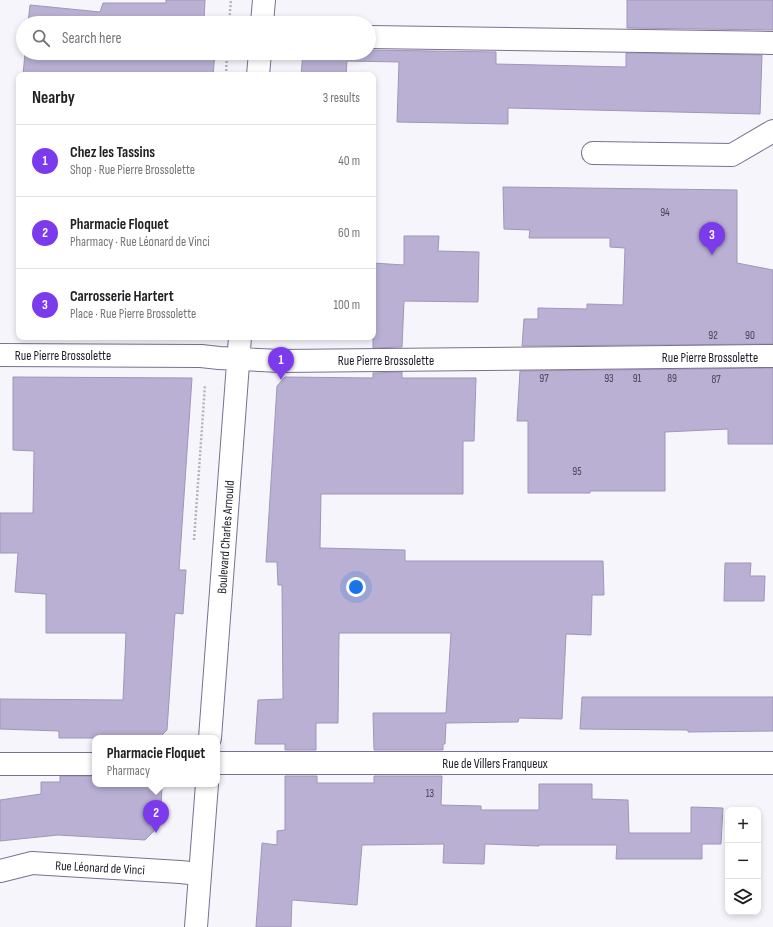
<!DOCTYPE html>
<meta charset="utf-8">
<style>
body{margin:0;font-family:"Sofia Sans Condensed",sans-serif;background:#f6f6f6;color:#202124}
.controls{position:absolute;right:12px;bottom:12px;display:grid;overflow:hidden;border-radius:8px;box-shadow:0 2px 6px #0003}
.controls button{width:36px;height:36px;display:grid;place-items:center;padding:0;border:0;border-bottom:1px solid #e0e0e0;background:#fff;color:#202124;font:20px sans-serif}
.you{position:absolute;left:356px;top:587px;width:14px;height:14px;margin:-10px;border:3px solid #fff;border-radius:50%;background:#1a73e8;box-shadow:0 0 0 6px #1a73e833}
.badge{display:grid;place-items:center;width:26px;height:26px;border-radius:50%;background:#7c3aed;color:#fff;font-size:13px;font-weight:700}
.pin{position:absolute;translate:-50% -33px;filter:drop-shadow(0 1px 2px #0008)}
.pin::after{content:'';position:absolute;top:21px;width:14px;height:12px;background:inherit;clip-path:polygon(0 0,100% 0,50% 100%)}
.popup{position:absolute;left:92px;top:735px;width:128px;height:52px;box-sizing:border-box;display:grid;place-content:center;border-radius:8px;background:#fff;filter:drop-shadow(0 1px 3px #0005);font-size:13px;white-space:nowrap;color:#757577}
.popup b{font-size:15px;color:#202124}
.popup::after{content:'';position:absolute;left:50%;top:100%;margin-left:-8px;border:8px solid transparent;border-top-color:#fff}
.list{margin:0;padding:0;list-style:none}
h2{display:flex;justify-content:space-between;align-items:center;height:52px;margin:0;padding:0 16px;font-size:17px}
h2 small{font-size:13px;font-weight:400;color:#757577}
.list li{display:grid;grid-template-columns:26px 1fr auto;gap:12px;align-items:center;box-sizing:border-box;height:72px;padding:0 16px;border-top:1px solid #e0e0e0}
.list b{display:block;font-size:15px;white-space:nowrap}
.list p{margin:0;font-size:13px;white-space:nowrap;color:#757577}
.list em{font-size:13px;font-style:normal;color:#757577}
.icon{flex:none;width:22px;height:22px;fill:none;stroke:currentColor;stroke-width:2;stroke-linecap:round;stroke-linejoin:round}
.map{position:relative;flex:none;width:773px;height:927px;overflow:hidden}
.search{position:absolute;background:#fff;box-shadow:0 2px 6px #0003;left:16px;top:16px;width:360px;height:44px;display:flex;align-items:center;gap:10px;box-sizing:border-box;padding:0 14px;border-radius:22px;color:#757577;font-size:15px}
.panel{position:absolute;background:#fff;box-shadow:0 2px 6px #0003;left:16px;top:72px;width:360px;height:268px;border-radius:8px}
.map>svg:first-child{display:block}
.building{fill:#b9b0d3;stroke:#9f96b8}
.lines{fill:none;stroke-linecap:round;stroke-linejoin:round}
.minor-casing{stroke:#797090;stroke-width:24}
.path{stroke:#b4b2bb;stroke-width:2.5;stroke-dasharray:2 2;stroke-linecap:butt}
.minor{stroke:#fff;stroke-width:22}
.labels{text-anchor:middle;stroke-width:3.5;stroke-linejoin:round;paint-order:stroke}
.number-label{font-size:11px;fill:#464053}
.street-label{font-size:13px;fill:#1f1b28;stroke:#fff}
</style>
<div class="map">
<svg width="773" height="927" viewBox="0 0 773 927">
<rect width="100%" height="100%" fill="#f6f5fc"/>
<!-- building -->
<path class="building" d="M 166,0 L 205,0 L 204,20 L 217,20 L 216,23 L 28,23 L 30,5 L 100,12 L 103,3 L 166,3 Z
M 627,0 L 773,0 L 773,30 L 627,28 Z
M 305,19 L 344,23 L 305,23 Z
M 369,50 L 496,52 L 496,64 L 626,67 L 626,53 L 762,55 L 760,114 L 508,108 L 508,124 L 397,122 L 399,62 L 347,61 L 346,75 L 301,75 L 303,53 L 369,53 Z
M 25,53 L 215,53 L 213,75 L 23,75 Z
M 503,187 L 737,190 L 737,263 L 773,270 L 773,344 L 522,346 L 524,319 L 538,319 L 538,308 L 587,309 L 587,304 L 623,305 L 625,248 L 610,247 L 610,238 L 529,238 L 530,230 L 504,229 Z
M 404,236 L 439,236 L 438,251 L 479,252 L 478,302 L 404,301 L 402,347 L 373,348 L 373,263 L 404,265 Z
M 773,368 L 773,444 L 728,444 L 728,429 L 665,432 L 665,491 L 590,491 L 590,493 L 528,493 L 528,421 L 517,421 L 520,371 Z
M 402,372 L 402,378 L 476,378 L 474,441 L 463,441 L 463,494 L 321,494 L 320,548 L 405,550 L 405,561 L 603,561 L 604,595 L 592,595 L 591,635 L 566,634 L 562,719 L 519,718 L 518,722 L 446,723 L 445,744 L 443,744 L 443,750 L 374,750 L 373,713 L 446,713 L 451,633 L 339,633 L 338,723 L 316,723 L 316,750 L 285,750 L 285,744 L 255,744 L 258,700 L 283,699 L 282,585 L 278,585 L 277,562 L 266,562 L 277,386 L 285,377 L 373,378 L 373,373 Z
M 13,377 L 192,378 L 179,570 L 186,570 L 183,614 L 175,613 L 167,730 L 159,738 L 59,738 L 59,731 L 0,729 L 0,699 L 123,700 L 126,633 L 46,633 L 46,594 L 15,592 L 18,553 L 0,553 L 0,513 L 33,513 L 34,451 L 13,450 Z
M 725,563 L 751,563 L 750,576 L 765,576 L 764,601 L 724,601 Z
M 582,697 L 773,697 L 773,731 L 688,732 L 688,730 L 580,729 Z
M 60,776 L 95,776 L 95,784 L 153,784 L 162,787 L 160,825 L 145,840 L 58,835 L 0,841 L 0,800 L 41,794 L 41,782 L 60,782 Z
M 285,776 L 317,776 L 317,783 L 374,783 L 374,776 L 442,776 L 441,805 L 481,806 L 481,810 L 539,810 L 539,784 L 592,784 L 592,799 L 628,800 L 629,833 L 691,833 L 691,807 L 723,808 L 721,844 L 702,844 L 702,859 L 616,859 L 617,845 L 539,845 L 539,846 L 485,844 L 484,864 L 443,863 L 444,844 L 362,845 L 357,905 L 292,900 L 291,927 L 256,927 L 262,843 L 277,845 L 277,831 L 285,830 Z"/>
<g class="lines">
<defs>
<path id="minor" d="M 262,23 L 264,0
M 369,37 L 773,43
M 258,75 L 260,53
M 593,153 L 732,155 L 773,131
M 0,355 L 201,356 L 219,358 L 280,361 L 773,356
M 210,738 L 240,337
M 217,763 L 773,763
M 0,764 L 95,764
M 0,871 L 32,863 L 180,872 L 200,874
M 196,927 L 207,784"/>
</defs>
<!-- minor casing -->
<use href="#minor" class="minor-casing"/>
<!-- path -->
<path class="path" d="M 229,23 L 231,0
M 226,75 L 227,53
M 194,540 L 205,385"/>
<!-- minor -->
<use href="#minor" class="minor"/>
</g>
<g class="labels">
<!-- number labels -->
<g class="number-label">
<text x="665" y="216">94</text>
<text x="713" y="339">92</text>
<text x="750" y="339">90</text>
<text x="544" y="382">97</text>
<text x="609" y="382">93</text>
<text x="637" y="382">91</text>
<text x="672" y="382">89</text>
<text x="716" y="383">87</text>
<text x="577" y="475">95</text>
<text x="430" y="797">13</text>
</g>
<!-- street labels -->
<g class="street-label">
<text x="63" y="360">Rue Pierre Brossolette</text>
<text x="710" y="362">Rue Pierre Brossolette</text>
<text x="386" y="365">Rue Pierre Brossolette</text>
<text transform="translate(225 537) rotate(-86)" y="5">Boulevard Charles Arnould</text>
<text x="495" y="768">Rue de Villers Franqueux</text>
<text transform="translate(100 867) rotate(3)" y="5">Rue Léonard de Vinci</text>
</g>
</g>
</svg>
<div class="controls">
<button>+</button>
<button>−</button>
<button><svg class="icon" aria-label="layers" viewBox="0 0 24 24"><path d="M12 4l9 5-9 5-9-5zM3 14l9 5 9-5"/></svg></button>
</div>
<div class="you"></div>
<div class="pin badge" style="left:281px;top:380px">1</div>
<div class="pin badge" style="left:156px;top:833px">2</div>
<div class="popup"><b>Pharmacie Floquet</b>Pharmacy</div>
<div class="pin badge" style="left:712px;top:255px">3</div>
<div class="search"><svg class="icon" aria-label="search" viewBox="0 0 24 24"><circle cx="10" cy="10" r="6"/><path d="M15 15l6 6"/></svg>Search here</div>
<section class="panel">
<h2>Nearby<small>3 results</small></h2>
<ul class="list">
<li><span class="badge">1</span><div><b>Chez les Tassins</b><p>Shop · Rue Pierre Brossolette</p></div><em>40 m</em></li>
<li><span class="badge">2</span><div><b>Pharmacie Floquet</b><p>Pharmacy · Rue Léonard de Vinci</p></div><em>60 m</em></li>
<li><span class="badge">3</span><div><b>Carrosserie Hartert</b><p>Place · Rue Pierre Brossolette</p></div><em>100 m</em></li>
</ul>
</section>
</div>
